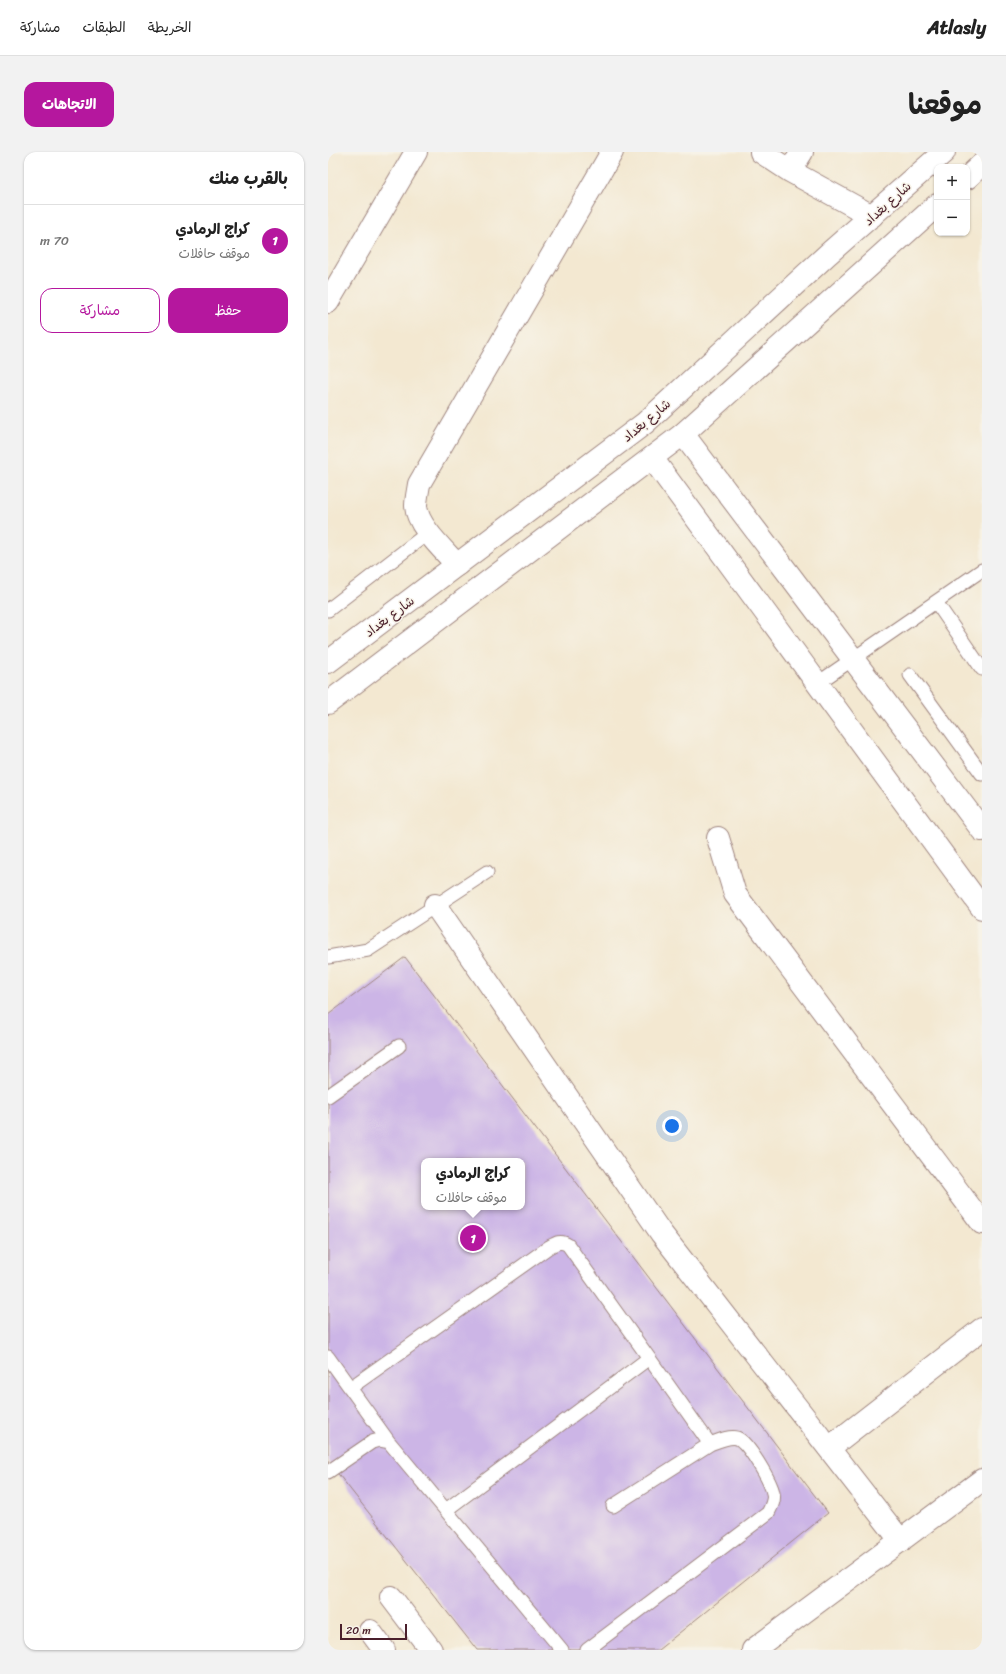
<!DOCTYPE html>
<html lang="ar">
<meta charset="utf-8">
<style>
body{margin:0;font-family:Sriracha,"Playpen Sans Arabic",sans-serif;background:#f2f2f2;color:#222;direction:rtl}
.controls{position:absolute;right:12px;top:12px;display:grid;overflow:hidden;border-radius:8px;box-shadow:0 1px 3px #0004}
.controls button{width:36px;height:36px;display:grid;place-items:center;padding:0;border:0;border-bottom:1px solid #e0e0e0;background:#fff;color:#222;font:20px sans-serif}
.scale{position:absolute;left:12px;bottom:10px;width:67px;box-sizing:border-box;padding-left:4px;border:2px solid #4a1f2b;border-top:0;font-size:11px;line-height:14px;white-space:nowrap;color:#4a1f2b;-webkit-text-stroke:3px #f7f3e8;paint-order:stroke}
.you{position:absolute;left:344px;top:974px;width:14px;height:14px;margin:-10px;border:3px solid #fff;border-radius:50%;background:#1a73e8;box-shadow:0 0 0 6px #1a73e833}
.badge{display:grid;place-items:center;width:26px;height:26px;border-radius:50%;background:#b5179e;color:#fff;font-size:13px;font-weight:700}
.pin{position:absolute;translate:-50% -50%;border:2px solid #fff;box-shadow:0 1px 4px #0006}
.popup{position:absolute;left:93px;top:1006px;width:104px;height:52px;box-sizing:border-box;display:grid;place-content:center;border-radius:8px;background:#fff;filter:drop-shadow(0 1px 3px #0005);font-size:13px;white-space:nowrap;color:#767676}
.popup b{font-size:15px;color:#222}
.popup::after{content:'';position:absolute;left:50%;top:100%;margin-left:-8px;border:8px solid transparent;border-top-color:#fff}
.list{margin:0;padding:0;list-style:none}
h2{display:flex;justify-content:space-between;align-items:center;height:52px;margin:0;padding:0 16px;font-size:17px}
h2 small{font-size:13px;font-weight:400;color:#767676}
.list li{display:grid;grid-template-columns:26px 1fr auto;gap:12px;align-items:center;box-sizing:border-box;height:72px;padding:0 16px;border-top:1px solid #e0e0e0}
.list b{display:block;font-size:15px;white-space:nowrap}
.list p{margin:0;font-size:13px;white-space:nowrap;color:#767676}
.list em{font-size:13px;font-style:normal;color:#767676}
.actions{display:flex;gap:8px;padding:12px 16px}
.actions a{flex:1;padding:9px 0;border:1px solid #b5179e;border-radius:12px;text-align:center;font-size:14px;color:#b5179e}
.actions .main{background:#b5179e;color:#fff}
.map{position:relative;flex:none;width:654px;height:1498px;overflow:hidden;direction:ltr;border-radius:12px}
header{display:flex;align-items:center;gap:24px;box-sizing:border-box;height:56px;padding:0 20px;background:#fff;border-bottom:1px solid #e0e0e0}
header strong{font-size:19px}
nav{display:flex;gap:22px;margin-inline-start:auto;font-size:14px}
.intro{display:flex;align-items:center;justify-content:space-between;box-sizing:border-box;height:96px;padding:0 24px}
h1{margin:0;font-size:28px}
.button{padding:10px 18px;border-radius:12px;background:#b5179e;color:#fff;font-size:14px;font-weight:700}
main{display:flex;gap:24px;padding:0 24px}
aside{flex:1;background:#fff;border-radius:12px;box-shadow:0 1px 3px #0004}
.map>svg:first-child{display:block}
.building{fill:#ccb5e6;fill-rule:evenodd}
.lines{fill:none;stroke-linecap:round;stroke-linejoin:round}
.lane-casing{stroke:#9e847e;stroke-width:15}
.street-casing{stroke:#9e847e;stroke-width:24}
.primary-casing{stroke:#9e847e;stroke-width:24}
.lane{stroke:#fff;stroke-width:13}
.street{stroke:#fff;stroke-width:22}
.primary{stroke:#fff;stroke-width:22}
.labels{text-anchor:middle;stroke-width:3;stroke-linejoin:round;paint-order:stroke}
.street-label{font-size:13px;fill:#4a1f2b;stroke:#f7f3e8}
</style>
<header>
<strong>Atlasly</strong>
<nav><a>الخريطة</a><a>الطبقات</a><a>مشاركة</a></nav>
</header>
<div class="intro"><h1>موقعنا</h1><a class="button">الاتجاهات</a></div>
<main>
<div class="map">
<svg width="654" height="1498" viewBox="0 0 654 1498">
<rect width="100%" height="100%" fill="#f7f3e8"/>
<filter id="ink" filterUnits="userSpaceOnUse"><feTurbulence type="fractalNoise" baseFrequency=".025" numOctaves="2"/><feDisplacementMap in="SourceGraphic" scale="8" xChannelSelector="R" yChannelSelector="G"/><feConvolveMatrix kernelMatrix="1 2 1 2 8 2 1 2 1" color-interpolation-filters="sRGB"/></filter>
<filter id="wash" filterUnits="userSpaceOnUse"><feTurbulence type="fractalNoise" baseFrequency=".012" numOctaves="4" result="noise"/><feDisplacementMap in="SourceGraphic" scale="16" xChannelSelector="R" yChannelSelector="G"/><feGaussianBlur stdDeviation="0.9" result="paint"/><feColorMatrix in="noise" values="0 0 0 0 0 0 0 0 0 0 0 0 0 0 0 0 0 1.4 0 .05"/><feComposite in="paint" operator="in"/></filter>
<g filter="url(#wash)">
<rect width="100%" height="100%" fill="#f3e8d1"/>
<g id="blocks">
<!-- building -->
<path class="building" d="M 77,805 L 500,1361 L 330,1498 L 149,1498 L 0,1309 L 0,863 ZM 96,1009 L 194,1009 L 194,1055 L 96,1055 Z"/>
</g>
</g>
<g filter="url(#ink)">
<use href="#blocks" fill-opacity="0" stroke="#9e847e" stroke-width="1"/>
<g class="lines">
<defs>
<path id="lane" d="M 608,450 L 654,517
M 0,458 L 101,380
M 582,523 L 654,622
M 490,531 L 654,418
M 0,805 L 40,798 L 159,720
M 0,944 L 71,894
M 0,1205 L 61,1290
M 22,1236 L 221,1095 C 228,1091 233,1088 240,1093 L 321,1206
M 0,1320 L 44,1290 L 51,1288 L 61,1290 L 234,1498
M 118,1358 L 321,1206 L 382,1292
M 259,1498 L 440,1361 C 443,1355 447,1348 445,1341 C 443,1330 420,1290 409,1286 C 401,1284 390,1289 382,1292 L 285,1354"/>
<path id="street" d="M 433,0 L 462,19 L 544,64
M 462,19 L 474,0
M 0,150 L 88,0
M 355,282 L 654,678
M 324,306 L 654,756
M 129,413 C 117,399 89,374 88,354 C 88,347 90,339 91,332 L 284,0
M 390,686 L 407,742 L 654,1071
M 107,753 L 333,1081 L 573,1389
M 501,1296 L 654,1177
M 63,1445 L 103,1498
M 42,1479 L 56,1498
M 425,1498 L 654,1328"/>
<path id="primary" d="M 639,26 L 654,12
M 0,510 L 317,271 L 500,102 L 616,0
M 0,551 L 355,282 L 609,53"/>
</defs>
<!-- lane casing -->
<use href="#lane" class="lane-casing"/>
<!-- street casing -->
<use href="#street" class="street-casing"/>
<!-- primary casing -->
<use href="#primary" class="primary-casing"/>
<!-- lane -->
<use href="#lane" class="lane"/>
<!-- street -->
<use href="#street" class="street"/>
<!-- primary -->
<use href="#primary" class="primary"/>
</g>
</g>
<g class="labels">
<!-- street labels -->
<g class="street-label">
<text transform="translate(559 51) rotate(-42)" y="5">شارع بغداد</text>
<text transform="translate(318 268) rotate(-40)" y="5">شارع بغداد</text>
<text transform="translate(61 464) rotate(-37)" y="5">شارع بغداد</text>
</g>
</g>
</svg>
<div class="controls">
<button>+</button>
<button>−</button>
</div>
<div class="scale">20 m</div>
<div class="you"></div>
<div class="pin badge" style="left:145px;top:1086px">1</div>
<div class="popup"><b>كراج الرمادي</b>موقف حافلات</div>
</div>
<aside>
<h2>بالقرب منك<small></small></h2>
<ul class="list">
<li><span class="badge">1</span><div><b>كراج الرمادي</b><p>موقف حافلات</p></div><em>70 m</em></li>
</ul>
<div class="actions"><a class="main">حفظ</a><a>مشاركة</a></div>
</aside>
</main>
